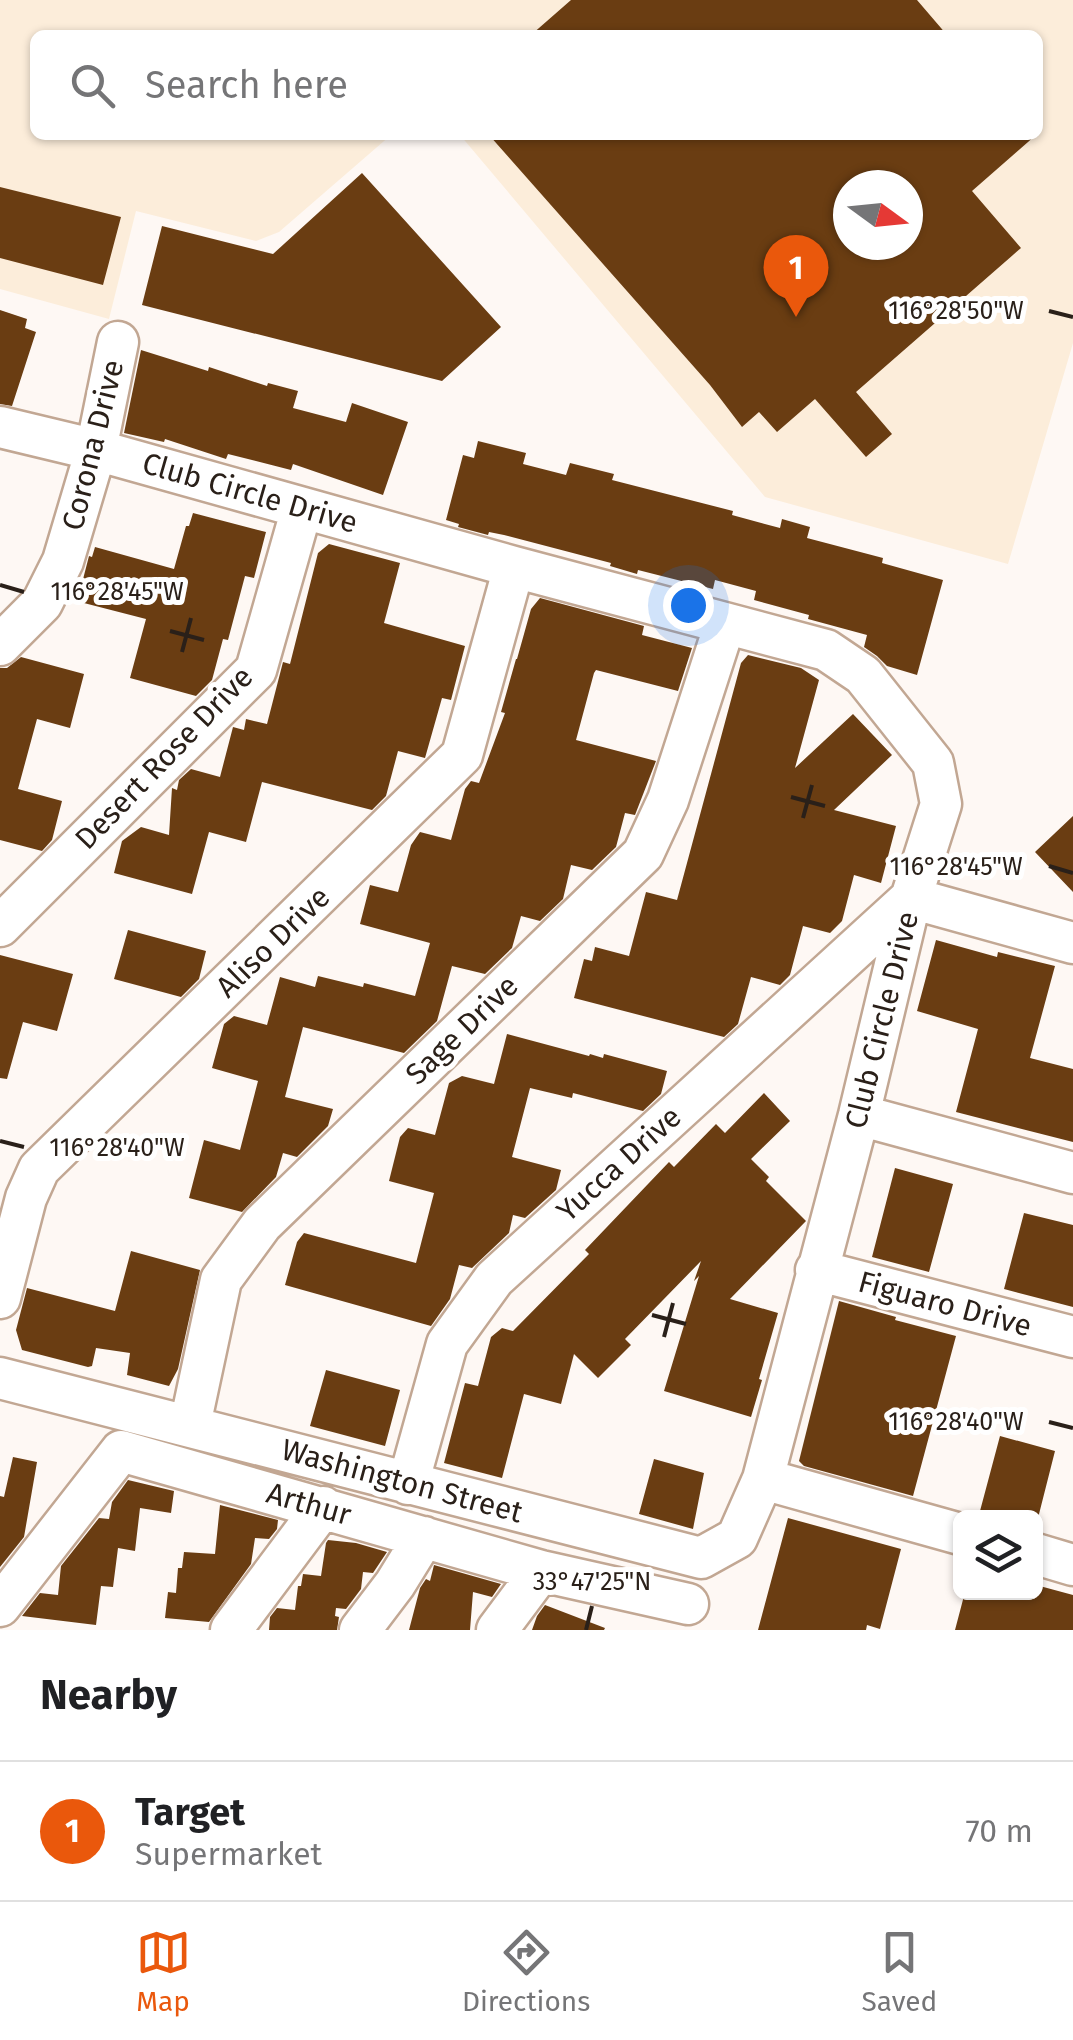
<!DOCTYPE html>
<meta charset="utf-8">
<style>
body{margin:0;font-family:"Fira Sans",sans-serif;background:#f6f6f6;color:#202124}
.controls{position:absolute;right:30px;bottom:30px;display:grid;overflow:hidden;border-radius:15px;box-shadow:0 2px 8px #0004}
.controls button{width:90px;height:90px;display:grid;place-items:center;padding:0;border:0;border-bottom:2px solid #e0e0e0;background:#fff;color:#202124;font:50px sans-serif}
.compass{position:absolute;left:833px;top:170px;width:90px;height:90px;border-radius:50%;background:#fff;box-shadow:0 2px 8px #0004;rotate:105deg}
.you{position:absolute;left:688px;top:605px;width:35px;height:35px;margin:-25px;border:8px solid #fff;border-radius:50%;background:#1a73e8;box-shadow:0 0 0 15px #1a73e833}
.badge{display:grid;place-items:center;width:65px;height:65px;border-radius:50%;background:#ea580c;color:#fff;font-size:32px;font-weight:700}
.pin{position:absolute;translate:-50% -82px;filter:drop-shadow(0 2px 5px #0008)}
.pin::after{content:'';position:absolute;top:52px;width:35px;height:30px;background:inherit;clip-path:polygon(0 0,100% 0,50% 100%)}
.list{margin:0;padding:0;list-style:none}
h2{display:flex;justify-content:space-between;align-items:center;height:130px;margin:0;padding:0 40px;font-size:42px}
h2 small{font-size:32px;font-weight:400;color:#757577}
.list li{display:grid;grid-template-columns:65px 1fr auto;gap:30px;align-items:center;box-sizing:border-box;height:140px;padding:0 40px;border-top:2px solid #e0e0e0}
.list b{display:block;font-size:38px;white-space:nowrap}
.list p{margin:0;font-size:32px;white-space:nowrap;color:#757577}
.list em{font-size:32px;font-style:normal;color:#757577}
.icon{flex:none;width:55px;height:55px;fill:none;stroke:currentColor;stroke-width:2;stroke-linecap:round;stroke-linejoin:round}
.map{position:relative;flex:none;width:1073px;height:1630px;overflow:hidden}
.search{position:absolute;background:#fff;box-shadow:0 2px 8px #0004;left:30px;right:30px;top:30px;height:110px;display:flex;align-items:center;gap:25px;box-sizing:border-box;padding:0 35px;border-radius:15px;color:#757577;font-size:38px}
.sheet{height:270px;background:#fff}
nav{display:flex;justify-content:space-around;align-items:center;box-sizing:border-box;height:140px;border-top:2px solid #e0e0e0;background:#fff;font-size:28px;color:#757577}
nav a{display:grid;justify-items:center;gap:5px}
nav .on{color:#ea580c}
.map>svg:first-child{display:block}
.commercial{fill:#fcedda;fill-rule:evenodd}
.building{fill:#6a3d12;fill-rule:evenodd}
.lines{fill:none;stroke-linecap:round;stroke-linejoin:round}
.minor-casing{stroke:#c2a793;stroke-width:45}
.minor{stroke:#fff;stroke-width:40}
.ticks{fill:none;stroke:#2a2019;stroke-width:4}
.labels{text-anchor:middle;stroke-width:10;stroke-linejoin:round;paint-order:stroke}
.street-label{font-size:30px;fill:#2a2019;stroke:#fff}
.ticks-label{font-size:25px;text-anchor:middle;fill:#2a2019;stroke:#fff;stroke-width:10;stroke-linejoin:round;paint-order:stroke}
</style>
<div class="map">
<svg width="1073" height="1630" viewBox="0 0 1073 1630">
<rect width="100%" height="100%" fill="#fef8f4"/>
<!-- commercial -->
<path class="commercial" d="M 0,0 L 1073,0 L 1073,343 L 1008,564 L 765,497 L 460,135 L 1038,135 L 1038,35 L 35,35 L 35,135 L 391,135 L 279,232 L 256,241 L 136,211 L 109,319 L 0,289 ZM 848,185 L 908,185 L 908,245 L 848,245 Z"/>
<!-- building -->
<path class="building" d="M 571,0 L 917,0 L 947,35 L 531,35 Z
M 489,135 L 1036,135 L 972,191 L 1021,248 L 856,392 L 892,434 L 866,457 L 815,399 L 777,432 L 759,412 L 742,427 L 710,385 ZM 848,185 L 908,185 L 908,245 L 848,245 Z
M 362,173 L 501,327 L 442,381 L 142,305 L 162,226 L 273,254 Z
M 0,187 L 121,217 L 103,285 L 0,258 Z
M 0,310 L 27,319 L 25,328 L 36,332 L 12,406 L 0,404 Z
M 141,350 L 208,371 L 209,367 L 267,386 L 268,383 L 298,391 L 293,408 L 346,422 L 352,403 L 408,422 L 383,495 L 293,464 L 291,470 L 228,454 L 226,459 L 165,439 L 164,442 L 124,433 Z
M 478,441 L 526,453 L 523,464 L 566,475 L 570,463 L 614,474 L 612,480 L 733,511 L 732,515 L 780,528 L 782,519 L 810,527 L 807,538 L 883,558 L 882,563 L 943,580 L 917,675 L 887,666 L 877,656 L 864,647 L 867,635 L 808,619 L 809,615 L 754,600 L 756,591 L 715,580 L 713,589 L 638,570 L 637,574 L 610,566 L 611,563 L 504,535 L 489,532 L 488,535 L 458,527 L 459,524 L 446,520 L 463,455 L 474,458 Z
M 193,513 L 266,532 L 254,578 L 245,576 L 228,640 L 223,639 L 212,680 L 196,696 L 130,678 L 146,619 L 80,602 L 84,588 L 81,587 L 89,556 L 92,557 L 95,547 L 174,569 L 186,526 L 189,526 Z
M 329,544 L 400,563 L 384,623 L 465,646 L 451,700 L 442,698 L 425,758 L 398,751 L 386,796 L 372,810 L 262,782 L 246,842 L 209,832 L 192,894 L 114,873 L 122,841 L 141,827 L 169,835 L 172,788 L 177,790 L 179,780 L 191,769 L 220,777 L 233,727 L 244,730 L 246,719 L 267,724 L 283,662 L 290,664 L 318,553 Z
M 540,598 L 644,626 L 642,635 L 692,648 L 678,691 L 596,670 L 594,673 L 576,740 L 656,761 L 635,815 L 625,813 L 616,847 L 592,870 L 571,865 L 563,899 L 540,921 L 521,916 L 512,948 L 485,974 L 452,966 L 437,1021 L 404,1053 L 303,1027 L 285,1097 L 333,1109 L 328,1126 L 297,1157 L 283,1153 L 276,1177 L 242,1212 L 189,1198 L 204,1140 L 240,1150 L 258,1081 L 212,1068 L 224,1024 L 234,1016 L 267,1025 L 280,977 L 315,987 L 318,976 L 363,987 L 364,983 L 415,996 L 430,943 L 360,924 L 370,885 L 398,892 L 411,845 L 420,832 L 451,840 L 465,789 L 471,781 L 479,783 L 505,713 L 501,712 L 516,659 L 517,659 L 531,609 Z
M 748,655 L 801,668 L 819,680 L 795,768 L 853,714 L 892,755 L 834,810 L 896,826 L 881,883 L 854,875 L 842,921 L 830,933 L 803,926 L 790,975 L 780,985 L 751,977 L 738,1024 L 724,1037 L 574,998 L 584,959 L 592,961 L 595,947 L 629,956 L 646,892 L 677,900 L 741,663 Z
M 21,657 L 84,674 L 70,728 L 37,719 L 18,789 L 62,801 L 52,840 L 42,851 L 0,840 L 0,668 L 7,668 Z
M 1073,816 L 1073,892 L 1035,852 Z
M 128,930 L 206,951 L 199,979 L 181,997 L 114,979 Z
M 936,940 L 997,957 L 998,952 L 1055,966 L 1030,1058 L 1073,1069 L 1073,1142 L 956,1112 L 978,1029 L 917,1011 Z
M 0,955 L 73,974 L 57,1031 L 23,1022 L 7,1079 L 0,1078 Z
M 507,1034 L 589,1056 L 590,1054 L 603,1058 L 604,1054 L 667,1071 L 661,1094 L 643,1111 L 573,1093 L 572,1098 L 530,1088 L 512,1157 L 561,1170 L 556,1190 L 525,1218 L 513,1215 L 509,1233 L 472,1268 L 459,1265 L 450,1299 L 431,1326 L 285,1285 L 297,1242 L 304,1233 L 416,1263 L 434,1193 L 389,1181 L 400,1137 L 408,1128 L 435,1135 L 449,1083 L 462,1076 L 494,1084 Z
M 764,1093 L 790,1121 L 751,1159 L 769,1177 L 766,1181 L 806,1221 L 730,1299 L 778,1313 L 759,1379 L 762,1380 L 751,1417 L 664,1391 L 699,1276 L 694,1281 L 701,1261 L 625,1339 L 631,1345 L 598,1378 L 574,1354 L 561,1404 L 524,1394 L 502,1478 L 444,1463 L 465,1383 L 478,1386 L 491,1337 L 502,1328 L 513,1331 L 589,1254 L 585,1250 L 669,1162 L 674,1167 L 716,1124 L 725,1133 Z
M 895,1168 L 953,1184 L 929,1272 L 872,1257 Z
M 1024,1213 L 1073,1225 L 1073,1307 L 1004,1289 Z
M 131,1251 L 200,1270 L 178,1369 L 169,1386 L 127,1375 L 130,1353 L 96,1348 L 92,1366 L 88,1367 L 22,1350 L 16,1330 L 27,1288 L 115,1311 Z
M 839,1301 L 896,1317 L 895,1320 L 956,1336 L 913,1496 L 804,1466 L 799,1461 Z
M 326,1370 L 400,1390 L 385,1446 L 310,1426 Z
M 1000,1436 L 1055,1451 L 1038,1518 L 992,1518 L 993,1514 L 980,1511 Z
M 13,1457 L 37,1462 L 24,1537 L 0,1567 L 0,1496 L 4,1497 Z
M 654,1459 L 704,1473 L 693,1529 L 639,1514 Z
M 128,1480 L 174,1491 L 171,1513 L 140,1508 L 135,1551 L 118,1548 L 113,1587 L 101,1586 L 96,1625 L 22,1616 L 40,1593 L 58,1595 L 61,1566 L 99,1518 L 109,1519 L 112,1502 Z
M 220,1505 L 278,1520 L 277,1529 L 269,1539 L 255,1538 L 251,1564 L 209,1622 L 165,1618 L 168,1592 L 176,1593 L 178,1568 L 182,1568 L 184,1552 L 215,1554 Z
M 788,1518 L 901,1549 L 880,1629 L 867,1625 L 866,1630 L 758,1630 Z
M 328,1540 L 356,1543 L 387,1552 L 373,1573 L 363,1572 L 361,1589 L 346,1609 L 336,1608 L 335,1616 L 339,1617 L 337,1630 L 269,1630 L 270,1617 L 277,1608 L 295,1610 L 298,1586 L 301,1586 L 303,1574 L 321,1576 L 326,1543 Z
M 434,1565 L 501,1584 L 492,1597 L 473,1592 L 470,1630 L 409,1630 L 420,1588 L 426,1579 L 430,1581 Z
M 1036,1585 L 1073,1595 L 1073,1630 L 955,1630 L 965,1592 L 1036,1592 Z
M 545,1605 L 605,1628 L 604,1630 L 532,1630 L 537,1616 Z"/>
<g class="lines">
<defs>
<path id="minor" d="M 0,427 L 96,450 L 514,567 L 826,650 L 863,675 L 933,763 L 941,804 L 911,898 L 859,1115 L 763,1479 L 737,1538 L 701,1558 L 0,1378
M 0,645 L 42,603 L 63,561 L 96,450 L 118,342
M 0,926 L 256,670 L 302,508
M 859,1115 L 1073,1173
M 816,1270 L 1073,1337
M 0,1298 L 26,1198 L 39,1169 L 462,755 L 514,567
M 190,1425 L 221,1280 L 262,1224 L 643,854 L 668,800 L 725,624
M 763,1479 L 960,1534
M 408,1484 L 447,1344 L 494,1279 L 911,898 L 1073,943
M 1036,1554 L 1073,1565
M 0,1606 L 121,1451 L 541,1571 L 688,1604
M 231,1630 L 323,1507
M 360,1630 L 395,1584 L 424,1537
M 497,1630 L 541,1571"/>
</defs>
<!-- minor casing -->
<use href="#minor" class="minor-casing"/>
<!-- minor -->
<use href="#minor" class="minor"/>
</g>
<!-- ticks -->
<path class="ticks" d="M 1049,311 L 1073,317M 0,585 L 24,592M 170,631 L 204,640M 182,652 L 191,618M 791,797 L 825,806M 803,818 L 812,785M 1049,866 L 1073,873M 0,1141 L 24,1147M 652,1315 L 686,1324M 664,1337 L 673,1303M 1049,1422 L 1073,1428M 586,1630 L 592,1606"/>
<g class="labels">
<!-- street labels -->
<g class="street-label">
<text transform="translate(93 445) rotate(-76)" y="10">Corona Drive</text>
<text transform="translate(250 493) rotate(16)" y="10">Club Circle Drive</text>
<text transform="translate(164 758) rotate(-46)" y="10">Desert Rose Drive</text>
<text transform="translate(273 942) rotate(-44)" y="10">Aliso Drive</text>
<text transform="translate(882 1020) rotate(-76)" y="10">Club Circle Drive</text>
<text transform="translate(462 1030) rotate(-44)" y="10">Sage Drive</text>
<text transform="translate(619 1164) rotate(-42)" y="10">Yucca Drive</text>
<text transform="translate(945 1304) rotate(15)" y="10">Figuaro Drive</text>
<text transform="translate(402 1481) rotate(15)" y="10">Washington Street</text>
<text transform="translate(309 1504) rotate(16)" y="10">Arthur</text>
</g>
</g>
<g class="ticks-label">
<text x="956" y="319">116°28'50"W</text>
<text x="117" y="600">116°28'45"W</text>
<text x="956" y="875">116°28'45"W</text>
<text x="117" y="1156">116°28'40"W</text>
<text x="956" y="1430">116°28'40"W</text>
<text x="592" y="1590">33°47'25"N</text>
</g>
</svg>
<div class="controls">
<button><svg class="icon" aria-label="layers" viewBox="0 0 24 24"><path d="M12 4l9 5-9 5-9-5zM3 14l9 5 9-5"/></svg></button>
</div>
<svg class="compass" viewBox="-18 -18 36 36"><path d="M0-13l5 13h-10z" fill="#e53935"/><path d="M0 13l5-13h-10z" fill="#757577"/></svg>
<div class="you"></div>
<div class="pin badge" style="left:796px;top:317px">1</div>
<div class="search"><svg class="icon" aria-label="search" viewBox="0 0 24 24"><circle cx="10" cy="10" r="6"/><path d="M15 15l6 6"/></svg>Search here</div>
</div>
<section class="sheet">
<h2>Nearby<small></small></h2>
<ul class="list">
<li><span class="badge">1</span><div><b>Target</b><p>Supermarket</p></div><em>70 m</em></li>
</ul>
</section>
<nav>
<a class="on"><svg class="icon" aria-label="map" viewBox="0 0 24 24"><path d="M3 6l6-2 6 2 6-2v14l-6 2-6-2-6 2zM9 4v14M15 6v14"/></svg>Map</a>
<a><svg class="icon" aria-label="directions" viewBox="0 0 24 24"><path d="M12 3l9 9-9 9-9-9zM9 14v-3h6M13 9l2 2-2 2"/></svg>Directions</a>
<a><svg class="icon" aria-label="saved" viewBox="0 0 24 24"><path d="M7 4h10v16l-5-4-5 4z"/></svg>Saved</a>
</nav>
